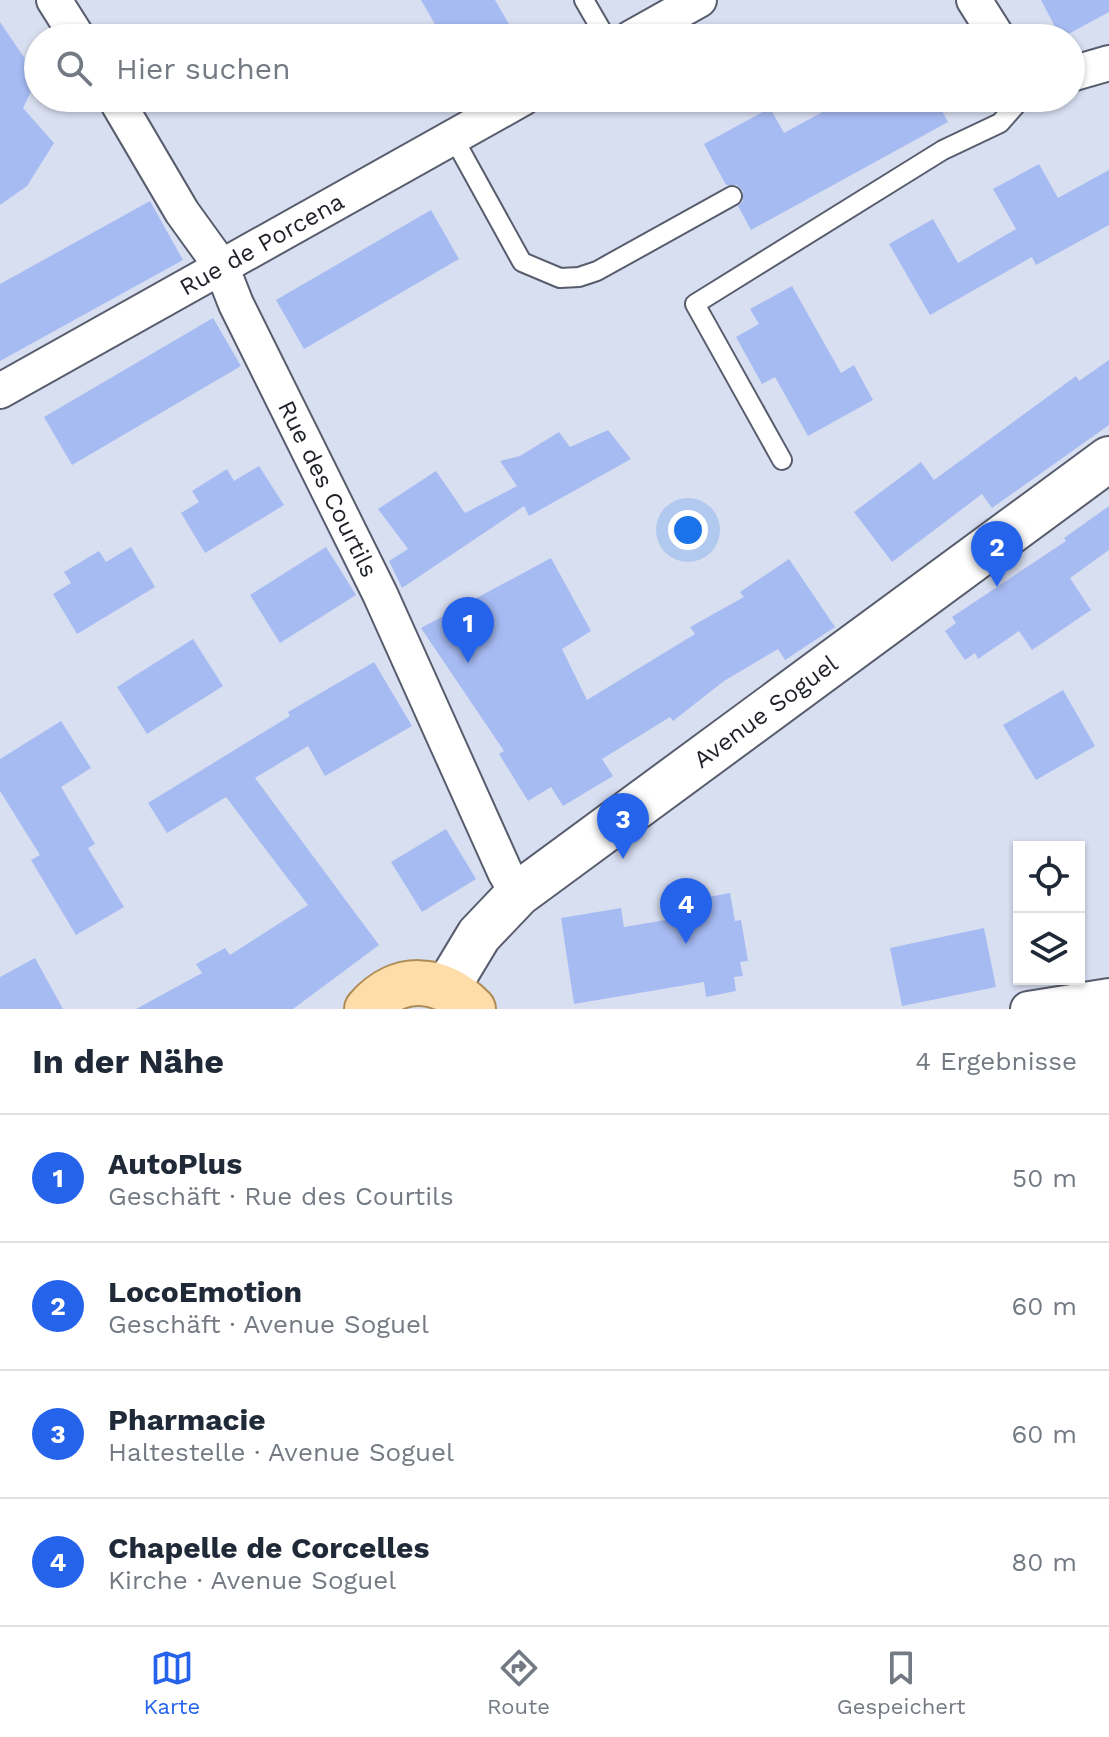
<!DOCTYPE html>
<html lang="de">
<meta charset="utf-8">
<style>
body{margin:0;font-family:"Work Sans",sans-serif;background:#f6f6f7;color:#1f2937}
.controls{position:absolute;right:24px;bottom:24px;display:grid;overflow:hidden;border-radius:0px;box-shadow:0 2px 6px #0004}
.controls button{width:72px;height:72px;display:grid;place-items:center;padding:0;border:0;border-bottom:2px solid #e0e1e3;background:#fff;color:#1f2937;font:40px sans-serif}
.you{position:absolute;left:688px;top:530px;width:28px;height:28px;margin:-20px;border:6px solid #fff;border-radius:50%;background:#1a73e8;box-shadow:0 0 0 12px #1a73e833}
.badge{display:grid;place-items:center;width:52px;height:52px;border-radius:50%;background:#2563eb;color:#fff;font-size:26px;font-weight:700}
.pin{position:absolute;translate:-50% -66px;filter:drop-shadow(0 2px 4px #0008)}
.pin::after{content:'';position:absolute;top:42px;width:28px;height:24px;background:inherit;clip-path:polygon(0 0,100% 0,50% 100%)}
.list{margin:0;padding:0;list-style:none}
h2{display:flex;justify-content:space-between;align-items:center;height:104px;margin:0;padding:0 32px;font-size:34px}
h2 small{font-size:26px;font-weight:400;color:#747a83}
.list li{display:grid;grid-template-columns:52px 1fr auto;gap:24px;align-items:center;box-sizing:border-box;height:128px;padding:0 32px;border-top:2px solid #e0e1e3}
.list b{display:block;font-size:30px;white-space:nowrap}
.list p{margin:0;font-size:26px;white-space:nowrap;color:#747a83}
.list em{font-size:26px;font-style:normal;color:#747a83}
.icon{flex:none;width:44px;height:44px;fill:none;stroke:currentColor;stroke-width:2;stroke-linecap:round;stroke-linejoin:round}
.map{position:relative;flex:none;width:1109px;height:1009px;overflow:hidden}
.search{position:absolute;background:#fff;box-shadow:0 2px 6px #0004;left:24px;right:24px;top:24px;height:88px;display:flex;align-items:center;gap:20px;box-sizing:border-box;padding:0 28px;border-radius:44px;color:#747a83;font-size:30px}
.sheet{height:616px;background:#fff}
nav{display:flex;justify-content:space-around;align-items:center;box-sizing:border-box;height:112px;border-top:2px solid #e0e1e3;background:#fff;font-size:22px;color:#747a83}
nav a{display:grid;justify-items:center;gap:4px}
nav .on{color:#2563eb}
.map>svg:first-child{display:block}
.building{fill:#a7bbf3}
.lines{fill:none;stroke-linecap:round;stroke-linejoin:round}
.service-casing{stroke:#585d6d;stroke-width:22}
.minor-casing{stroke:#585d6d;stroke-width:38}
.tertiary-casing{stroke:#585d6d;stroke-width:48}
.primary-casing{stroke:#af8c56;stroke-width:48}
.service{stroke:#fff;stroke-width:18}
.minor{stroke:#fff;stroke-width:34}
.tertiary{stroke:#fff;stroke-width:44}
.primary{stroke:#fedda9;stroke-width:44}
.labels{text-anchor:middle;stroke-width:7;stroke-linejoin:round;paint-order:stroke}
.street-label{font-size:24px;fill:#1e2127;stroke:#d8dff1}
</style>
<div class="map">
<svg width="1109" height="1009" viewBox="0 0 1109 1009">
<rect width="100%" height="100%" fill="#d8dff1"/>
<!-- building -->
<path class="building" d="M 421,0 L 495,0 L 517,38 L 443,38 Z
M 1041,0 L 1109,0 L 1109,12 L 1061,38 Z
M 0,22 L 38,78 L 23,108 L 54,143 L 27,186 L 0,205 Z
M 848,98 L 935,98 L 948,122 L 751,230 L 738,206 L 743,201 L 743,191 L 737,185 L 726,185 L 704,144 L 770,108 L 784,133 Z
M 1039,164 L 1058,198 L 1109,170 L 1109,225 L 1036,265 L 1032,257 L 930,315 L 889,244 L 933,219 L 958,263 L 1016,229 L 993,189 Z
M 150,201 L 183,260 L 0,361 L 0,284 Z
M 431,210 L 459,259 L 304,349 L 276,300 Z
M 792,286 L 841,373 L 854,365 L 873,400 L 808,436 L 775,377 L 762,384 L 736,337 L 759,324 L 750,309 Z
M 213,318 L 241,366 L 72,465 L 44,417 Z
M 1109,360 L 1109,425 L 992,508 L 982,494 L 892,562 L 854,512 L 921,462 L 934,480 L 1076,376 L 1079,381 Z
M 608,430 L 631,459 L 529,516 L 524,506 L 402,588 L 389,561 L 408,549 L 378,509 L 436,471 L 465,513 L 517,486 L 500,461 L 520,456 L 559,432 L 570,447 Z
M 259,466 L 284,505 L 205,553 L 181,513 L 199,502 L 192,491 L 227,469 L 234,481 Z
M 1109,506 L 1109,550 L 1070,578 L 1091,610 L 1032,650 L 1019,631 L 978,659 L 975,653 L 965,660 L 945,631 L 956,623 L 952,617 L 1066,541 L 1064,538 Z
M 131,547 L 155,587 L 77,634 L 53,594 L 71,583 L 64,572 L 99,551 L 106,562 Z
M 326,547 L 356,595 L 280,643 L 250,595 Z
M 551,558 L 591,631 L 562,649 L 587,700 L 695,634 L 690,627 L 744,597 L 740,592 L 789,559 L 835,627 L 785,660 L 778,649 L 724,681 L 673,721 L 670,717 L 602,759 L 613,776 L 563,806 L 551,787 L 528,801 L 499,754 L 504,751 L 421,628 Z
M 193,639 L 223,686 L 147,734 L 117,687 Z
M 374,662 L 412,726 L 325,776 L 308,746 L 255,778 L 379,945 L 293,1009 L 136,1009 L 202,973 L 196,964 L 225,948 L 230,955 L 308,905 L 226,797 L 167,833 L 148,803 L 290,716 L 288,712 Z
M 1063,690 L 1095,746 L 1036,780 L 1003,725 Z
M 61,721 L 91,768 L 61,787 L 95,844 L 88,848 L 124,907 L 76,935 L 31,860 L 40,855 L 0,791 L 0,759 Z
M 446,829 L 476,879 L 422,912 L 391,862 Z
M 730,893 L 735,921 L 741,920 L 748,961 L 740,962 L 743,976 L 734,977 L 736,991 L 706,997 L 704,982 L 574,1004 L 561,918 L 621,908 L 624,927 L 695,915 L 692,900 Z
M 984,928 L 996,987 L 902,1006 L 890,948 Z
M 35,958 L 63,1009 L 0,1009 L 0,977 Z"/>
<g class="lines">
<defs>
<path id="service" d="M 584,0 L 606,38
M 453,137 L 522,262 L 560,278 L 579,277 L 597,271 L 732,196
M 782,460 L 695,304 L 943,150 L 1000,123 L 1022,98"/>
<g id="minor">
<path d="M 54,0 L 78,38"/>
<path d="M 974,0 L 998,38"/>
<path d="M 631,38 L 699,0"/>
<path d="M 1071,74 L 1109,63"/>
<path id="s1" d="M 115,98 L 182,212 L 221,266 L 236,304 L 380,594 L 505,872 L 518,894"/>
<path id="s2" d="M 0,391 L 523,98"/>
<path d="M 1028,1009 L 1109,996"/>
</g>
<g id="tertiary">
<path id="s3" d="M 447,988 L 479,935 L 518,894 L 1109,459"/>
</g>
<path id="primary" d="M 367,1009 C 398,973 441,976 473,1009"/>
</defs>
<!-- service casing -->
<use href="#service" class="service-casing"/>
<!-- minor casing -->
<use href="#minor" class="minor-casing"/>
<!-- tertiary casing -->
<use href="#tertiary" class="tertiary-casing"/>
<!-- primary casing -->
<use href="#primary" class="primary-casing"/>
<!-- service -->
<use href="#service" class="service"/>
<!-- minor -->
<use href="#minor" class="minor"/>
<!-- tertiary -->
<use href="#tertiary" class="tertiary"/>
<!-- primary -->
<use href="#primary" class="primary"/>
</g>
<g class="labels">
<!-- street labels -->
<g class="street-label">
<text dy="8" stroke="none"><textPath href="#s2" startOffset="300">Rue de Porcena</textPath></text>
<text dy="8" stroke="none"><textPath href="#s1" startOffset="446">Rue des Courtils</textPath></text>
<text dy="8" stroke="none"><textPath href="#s3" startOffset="426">Avenue Soguel</textPath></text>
</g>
</g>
</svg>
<div class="controls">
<button><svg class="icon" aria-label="locate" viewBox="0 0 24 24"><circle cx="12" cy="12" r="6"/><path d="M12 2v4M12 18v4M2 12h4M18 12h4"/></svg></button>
<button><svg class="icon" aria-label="layers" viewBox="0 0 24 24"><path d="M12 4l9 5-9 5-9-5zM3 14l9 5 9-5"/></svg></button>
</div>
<div class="you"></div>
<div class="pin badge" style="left:468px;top:663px">1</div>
<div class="pin badge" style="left:997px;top:587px">2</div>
<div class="pin badge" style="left:623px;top:859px">3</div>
<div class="pin badge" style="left:686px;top:944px">4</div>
<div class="search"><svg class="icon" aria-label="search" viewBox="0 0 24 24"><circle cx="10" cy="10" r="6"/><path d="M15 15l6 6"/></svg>Hier suchen</div>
</div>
<section class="sheet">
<h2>In der Nähe<small>4 Ergebnisse</small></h2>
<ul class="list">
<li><span class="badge">1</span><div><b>AutoPlus</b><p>Geschäft · Rue des Courtils</p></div><em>50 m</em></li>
<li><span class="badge">2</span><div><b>LocoEmotion</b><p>Geschäft · Avenue Soguel</p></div><em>60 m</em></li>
<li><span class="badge">3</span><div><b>Pharmacie</b><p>Haltestelle · Avenue Soguel</p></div><em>60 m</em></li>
<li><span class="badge">4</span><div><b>Chapelle de Corcelles</b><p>Kirche · Avenue Soguel</p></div><em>80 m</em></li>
</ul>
</section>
<nav>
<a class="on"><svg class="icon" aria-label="map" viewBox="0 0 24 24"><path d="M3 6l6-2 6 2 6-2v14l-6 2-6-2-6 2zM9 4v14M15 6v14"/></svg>Karte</a>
<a><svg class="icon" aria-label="directions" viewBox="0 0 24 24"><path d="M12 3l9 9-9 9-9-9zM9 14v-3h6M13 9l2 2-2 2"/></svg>Route</a>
<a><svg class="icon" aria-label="saved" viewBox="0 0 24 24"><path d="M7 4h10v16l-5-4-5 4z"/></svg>Gespeichert</a>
</nav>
